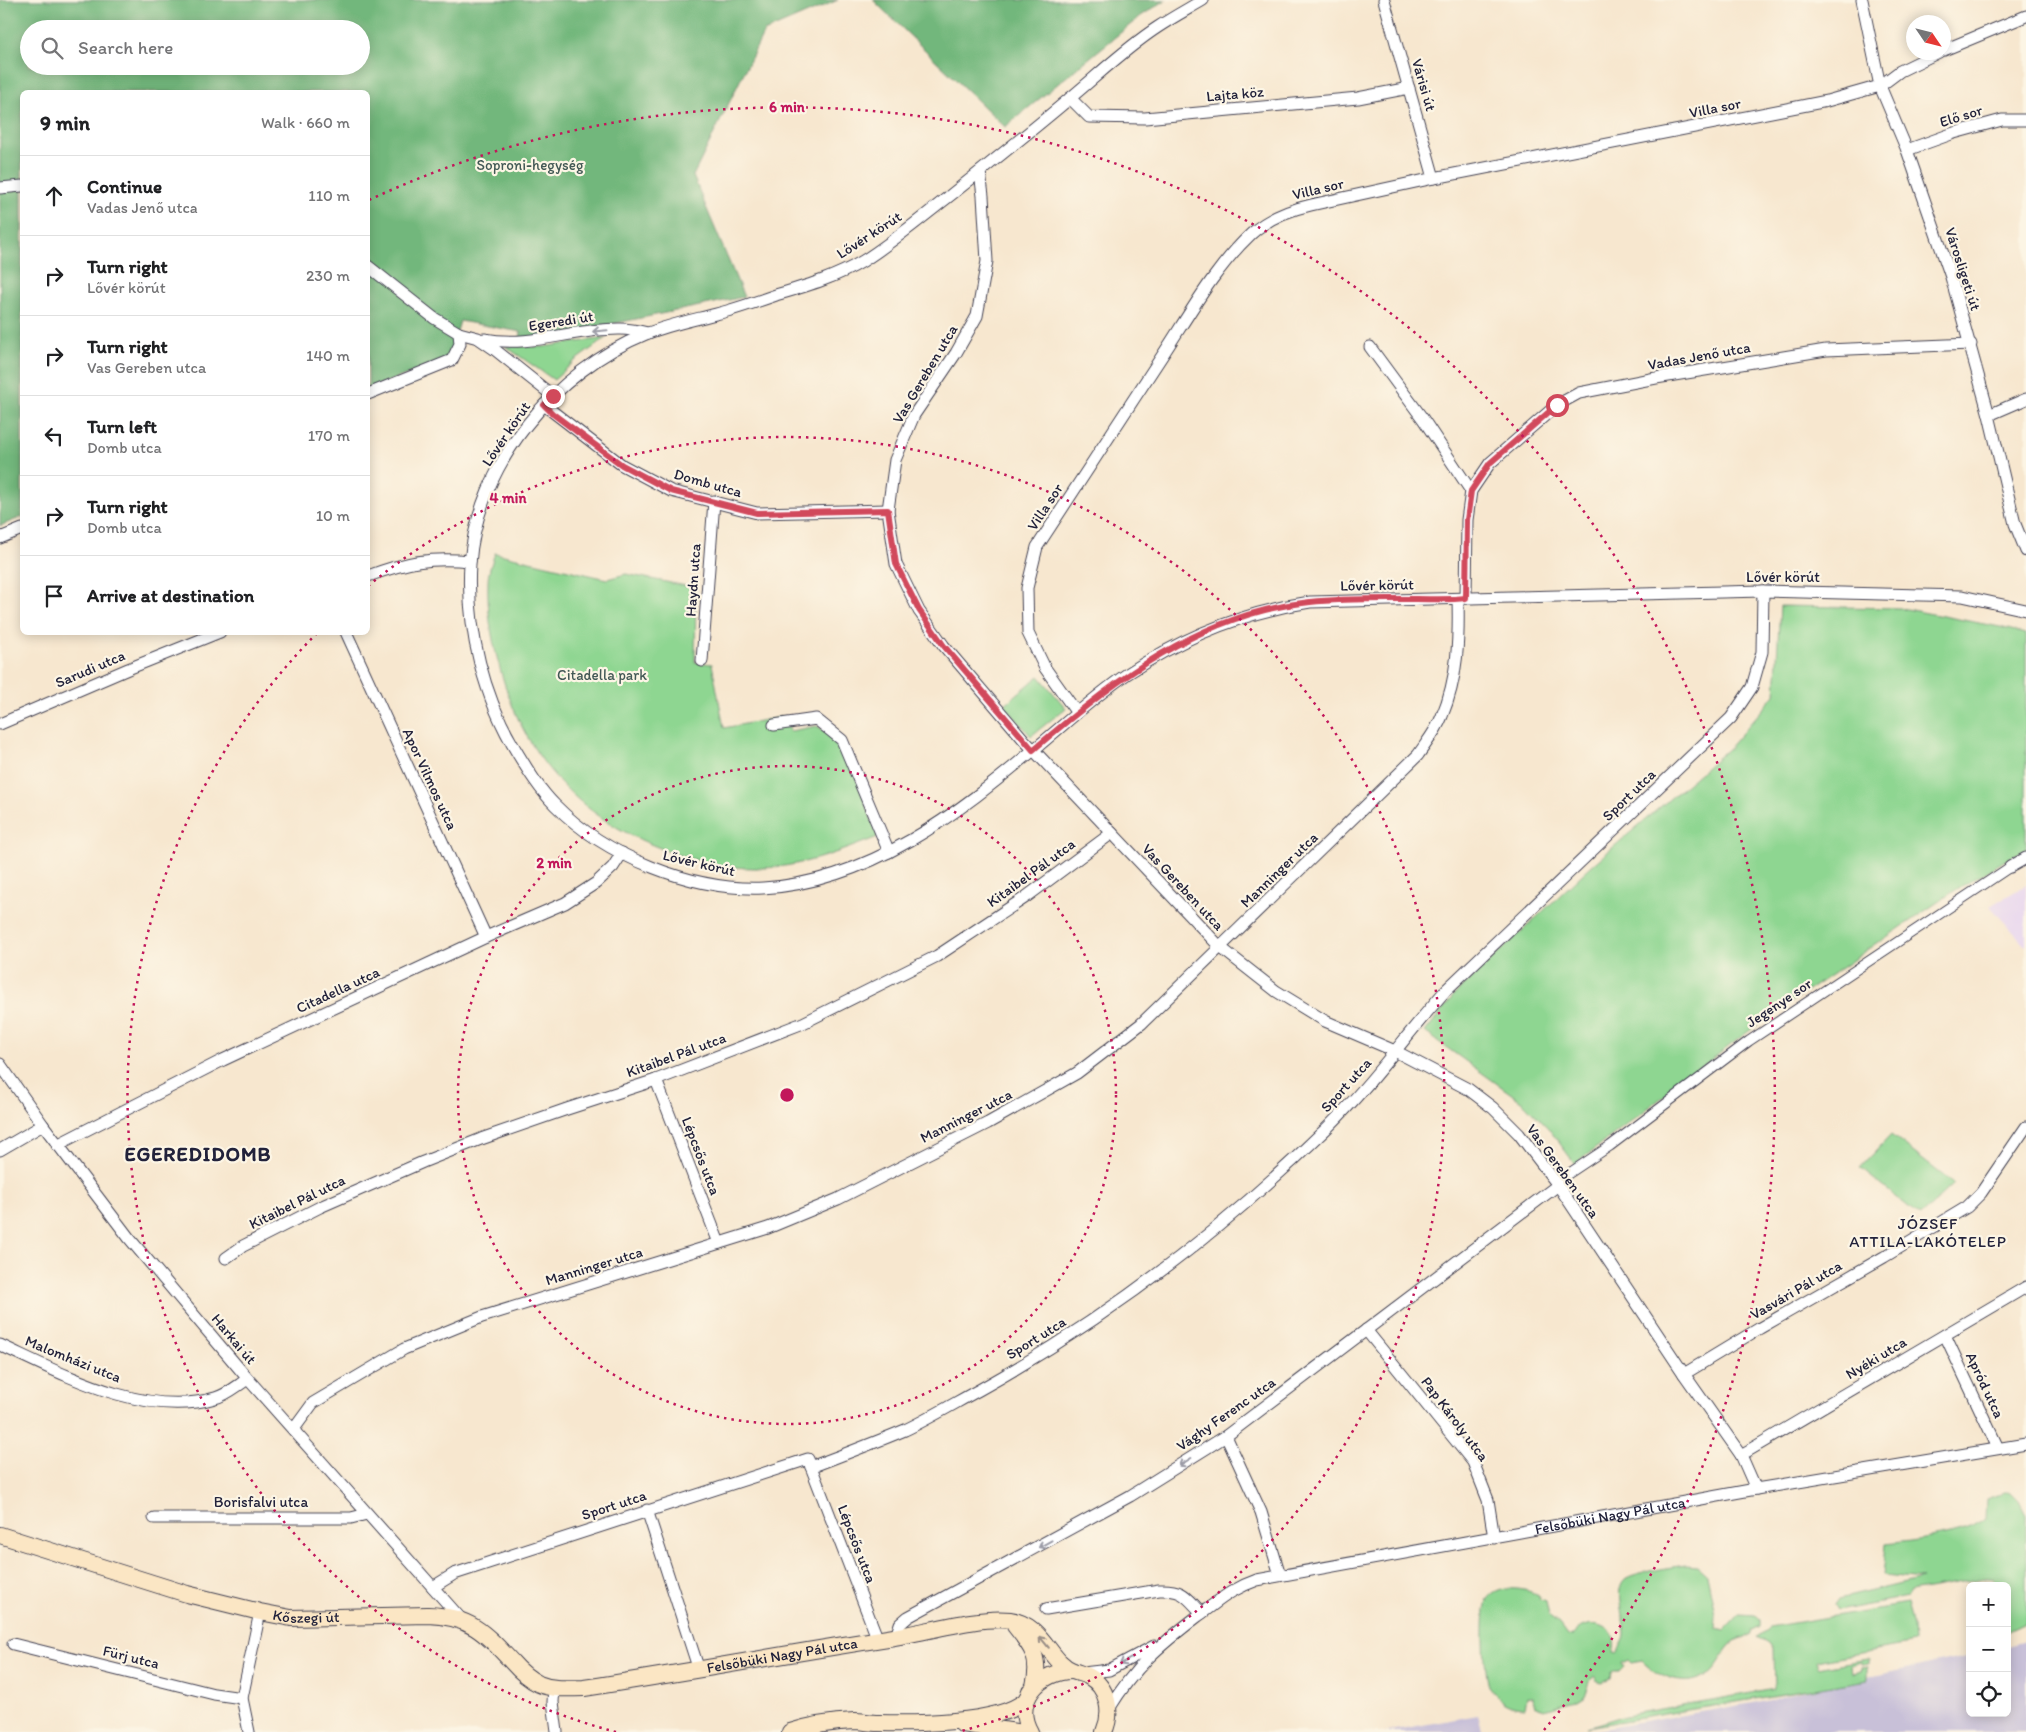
<!DOCTYPE html>
<meta charset="utf-8">
<style>
body{margin:0;font-family:Itim,sans-serif;background:#f6f6f6;color:#202124}
.controls{position:absolute;right:15px;bottom:15px;display:grid;overflow:hidden;border-radius:8px;box-shadow:0 2px 12px #0003}
.controls button{width:45px;height:45px;display:grid;place-items:center;padding:0;border:0;border-bottom:1px solid #e0e0e0;background:#fff;color:#202124;font:25px sans-serif}
.compass{position:absolute;left:1906px;top:15px;width:45px;height:45px;border-radius:50%;background:#fff;box-shadow:0 2px 12px #0003;rotate:125deg}
.stop{position:absolute;width:15px;height:15px;margin:-11px;border:4px solid #d1495b;border-radius:50%;background:#fff}
.stop.end{background:#d1495b;border-color:#fff;box-shadow:0 1px 5px #0008}
.list{margin:0;padding:0;list-style:none}
h2{display:flex;justify-content:space-between;align-items:center;height:65px;margin:0;padding:0 20px;font-size:21px}
h2 small{font-size:16px;font-weight:400;color:#757577}
.list li{display:grid;grid-template-columns:32px 1fr auto;gap:15px;align-items:center;box-sizing:border-box;height:80px;padding:0 20px;border-top:1px solid #e0e0e0}
.list b{display:block;font-size:19px;white-space:nowrap}
.list p{margin:0;font-size:16px;white-space:nowrap;color:#757577}
.list em{font-size:16px;font-style:normal;color:#757577}
.icon{flex:none;width:28px;height:28px;fill:none;stroke:currentColor;stroke-width:2;stroke-linecap:round;stroke-linejoin:round}
.map{position:relative;flex:none;width:2026px;height:1732px;overflow:hidden}
.search{position:absolute;background:#fff;box-shadow:0 2px 12px #0003;left:20px;top:20px;width:350px;height:55px;display:flex;align-items:center;gap:12px;box-sizing:border-box;padding:0 18px;border-radius:28px;color:#757577;font-size:19px}
.panel{position:absolute;background:#fff;box-shadow:0 2px 12px #0003;left:20px;top:90px;width:350px;height:545px;border-radius:8px}
.map>svg:first-child{display:block}
.built{fill:#e6d3f0}
.industrial{fill:#c8c0d8}
.green{fill:#8ed691;stroke:#587c66}
.forest{fill:#72b77b;stroke:#4a6c5b;fill-rule:evenodd}
.lines{fill:none;stroke-linecap:round;stroke-linejoin:round}
.pedestrian-casing{stroke:#424051;stroke-width:11}
.minor-casing{stroke:#424051;stroke-width:13}
.secondary-casing{stroke:#424051;stroke-width:18}
.pedestrian{stroke:#fff;stroke-width:9}
.minor{stroke:#fff;stroke-width:11}
.secondary{stroke:#fbe6c4;stroke-width:16}
.oneway{stroke:#9c9ca7}
.oneway2{stroke:#998e86}
.route{stroke:#d1495b;stroke-width:6}
.ring{fill:none;stroke:#c2185b;stroke-width:2.5;stroke-dasharray:2.5 5}
.labels{text-anchor:middle;stroke-width:4.5;stroke-linejoin:round;paint-order:stroke}
.street-label{font-size:15px;fill:#22223b;stroke:#fcf5e5}
.park-label{font-size:15px;fill:#425855;stroke:#fcf5e5}
.neighbourhood-label{font-size:16px;letter-spacing:1px;fill:#22223b;stroke:#fcf5e5}
.district-label{font-size:20px;font-weight:bold;letter-spacing:1px;fill:#22223b;stroke:#fcf5e5}
.centre{fill:#c2185b;stroke:#fcf5e5;stroke-width:2.5}
.ring-label{font-size:15px;text-anchor:middle;font-weight:bold;fill:#c2185b;stroke:#fcf5e5;stroke-width:4.5;stroke-linejoin:round;paint-order:stroke}
</style>
<div class="map">
<svg width="2026" height="1732" viewBox="0 0 2026 1732">
<rect width="100%" height="100%" fill="#fcf5e5"/>
<filter id="ink" filterUnits="userSpaceOnUse"><feTurbulence type="fractalNoise" baseFrequency=".02" numOctaves="2"/><feDisplacementMap in="SourceGraphic" scale="10" xChannelSelector="R" yChannelSelector="G"/><feConvolveMatrix kernelMatrix="1 2 1 2 8 2 1 2 1" color-interpolation-filters="sRGB"/></filter>
<filter id="wash" filterUnits="userSpaceOnUse"><feTurbulence type="fractalNoise" baseFrequency=".0096" numOctaves="4" result="noise"/><feDisplacementMap in="SourceGraphic" scale="20" xChannelSelector="R" yChannelSelector="G"/><feGaussianBlur stdDeviation="1.12" result="paint"/><feColorMatrix in="noise" values="0 0 0 0 0 0 0 0 0 0 0 0 0 0 0 0 0 1.4 0 .05"/><feComposite in="paint" operator="in"/></filter>
<g filter="url(#wash)">
<rect width="100%" height="100%" fill="#f7e7cf"/>
<!-- built -->
<path class="built" d="M 2026,885 L 2026,946 L 1990,906 Z"/>
<!-- industrial -->
<path class="industrial" d="M 2026,1641 L 2026,1732 L 1585,1732 L 1753,1703 L 1970,1655 L 1970,1713 L 2007,1713 L 2007,1646 Z
M 1478,1715 L 1483,1732 L 1384,1732 Z"/>
<!-- green -->
<path class="green" d="M 606,338 L 576,360 L 554,380 L 505,346 L 542,347 Z
M 495,553 L 607,579 L 626,574 L 696,588 L 695,662 L 712,664 L 724,728 L 786,716 L 790,731 L 817,726 L 843,742 L 878,837 C 838,852 798,869 754,868 C 720,868 686,859 655,846 C 569,811 520,749 498,661 C 491,636 487,608 488,582 C 488,572 492,562 495,553 Z
M 1780,606 L 1901,608 L 2000,627 L 2026,634 L 2026,848 L 1957,889 L 1749,1031 L 1575,1164 L 1549,1129 L 1524,1103 L 1425,1032 L 1455,994 L 1590,867 L 1728,749 L 1775,695 Z
M 1039,676 L 1066,708 L 1031,736 L 1004,705 Z
M 1891,1135 L 1954,1184 L 1920,1216 L 1860,1168 Z
M 2004,1493 L 2011,1493 L 2019,1501 L 2026,1515 L 2026,1623 L 2007,1632 L 2007,1586 L 1995,1586 L 1993,1579 L 1990,1578 L 1910,1592 L 1907,1597 L 1837,1610 L 1834,1605 L 1838,1599 L 1922,1579 L 1883,1575 L 1886,1544 C 1911,1541 1968,1535 1986,1519 L 1987,1499 Z
M 1686,1565 L 1697,1566 L 1707,1575 L 1718,1628 L 1725,1630 L 1739,1615 L 1755,1616 L 1759,1620 L 1759,1626 L 1752,1630 L 1750,1635 C 1745,1637 1740,1639 1735,1641 C 1724,1648 1719,1666 1708,1674 C 1687,1690 1657,1677 1642,1661 L 1631,1663 L 1628,1660 L 1622,1663 L 1624,1667 L 1619,1672 L 1612,1672 L 1611,1679 L 1602,1683 L 1596,1681 L 1595,1676 L 1591,1679 L 1585,1696 L 1577,1701 L 1543,1709 L 1535,1705 L 1532,1697 L 1527,1696 L 1525,1708 C 1509,1708 1499,1702 1490,1688 C 1484,1679 1481,1609 1488,1599 C 1499,1584 1525,1588 1538,1595 L 1540,1600 L 1546,1602 L 1549,1616 L 1560,1624 L 1568,1635 L 1574,1634 C 1589,1615 1622,1626 1613,1652 L 1616,1653 C 1619,1649 1624,1642 1625,1636 C 1626,1622 1612,1591 1625,1579 C 1634,1572 1673,1567 1686,1565 Z
M 1907,1604 L 1913,1626 L 1914,1643 L 1816,1661 L 1818,1668 L 1866,1659 L 1868,1660 L 1868,1664 L 1862,1665 L 1861,1662 L 1851,1665 L 1852,1673 L 1862,1671 L 1862,1668 L 1868,1667 L 1868,1680 L 1587,1727 L 1626,1715 L 1774,1689 L 1773,1649 L 1769,1643 L 1757,1636 L 1769,1627 Z"/>
<!-- forest -->
<path class="forest" d="M 0,0 L 838,0 L 764,32 L 693,176 L 744,297 L 519,343 L 521,332 L 460,321 L 449,359 L 368,389 L 368,92 L 22,92 L 22,517 L 0,526 ZM 29,29 L 361,29 L 361,66 L 29,66 Z
M 873,0 L 1166,0 L 1141,16 L 1005,127 Z"/>
</g>
<g filter="url(#ink)">
<g class="lines">
<defs>
<path id="pedestrian" d="M 1556,1182 L 1610,1146 L 1749,1041 L 2010,867"/>
<g id="minor">
<path d="M 1203,0 C 1188,9 1173,17 1158,27 C 1127,47 1098,75 1069,99 C 1029,133 988,165 947,198 C 920,219 893,242 863,261 C 837,277 806,286 776,295 C 756,302 736,309 716,314 C 693,320 668,325 646,334 C 555,371 477,464 470,564 C 466,629 484,699 518,754 C 529,772 540,790 555,805 C 605,856 692,891 763,888 C 870,882 959,813 1037,747 C 1067,722 1095,696 1127,674 C 1183,637 1243,612 1310,602 L 1763,591 L 1962,596 L 2026,610"/>
<path d="M 1384,0 L 1434,178"/>
<path d="M 1862,0 L 1880,86 L 1907,150 L 1951,277 L 1989,415 L 2015,524 L 2026,551"/>
<path d="M 1944,50 L 2026,16"/>
<path d="M 1070,98 L 1089,117 L 1145,118 L 1358,98 L 1409,88"/>
<path d="M 1907,150 L 1954,133 L 2002,120 L 2026,120"/>
<path d="M 980,172 L 983,196 L 987,261 L 977,316 L 956,353 L 914,415 L 895,460 L 888,510 L 896,564 L 919,611 L 944,646 L 1025,741 L 1220,947 L 1276,991 L 1325,1021 L 1395,1051 L 1468,1089 L 1493,1108 L 1519,1134 L 1558,1185 L 1684,1374 L 1741,1455 L 1756,1489"/>
<path d="M 0,188 L 22,186"/>
<path d="M 368,266 L 434,318 L 459,333 L 478,338 L 494,349 L 553,396"/>
<path d="M 484,339 C 533,348 573,328 621,329 C 630,329 639,331 648,333"/>
<path d="M 1370,347 L 1423,419 L 1471,491"/>
<path d="M 368,394 L 452,360 L 460,344 L 459,333"/>
<path d="M 544,405 L 622,465 L 671,491 L 757,513 L 888,510"/>
<path d="M 1989,415 L 2026,399"/>
<path d="M 0,538 L 22,529"/>
<path d="M 368,576 C 406,562 430,557 470,561"/>
<path d="M 1466,598 L 1467,520 L 1471,491 L 1490,463 L 1557,405 L 1579,393 L 1656,378 L 1826,350 L 1971,344"/>
<path d="M 346,632 L 486,937"/>
<path d="M 702,661 L 714,501"/>
<path d="M 1077,713 L 1045,668 L 1028,633 L 1027,588 L 1037,547 C 1079,483 1120,420 1162,356 C 1189,315 1214,269 1251,234 C 1268,218 1289,210 1311,205 L 1434,178 L 1827,101 L 1880,86 L 1900,71 L 1939,52"/>
<path d="M 0,724 L 128,669 L 220,632"/>
<path d="M 774,725 L 816,719 L 842,740 L 889,852"/>
<path d="M 2010,867 L 2026,858"/>
<path d="M 0,1064 L 43,1125 L 129,1238 L 248,1379 L 462,1620"/>
<path d="M 656,1080 L 719,1243"/>
<path d="M 57,1145 L 223,1060 L 486,937 L 565,903 L 596,883 L 613,867 L 622,853"/>
<path d="M 0,1150 L 43,1125"/>
<path d="M 226,1258 L 243,1246 L 320,1207 L 423,1162 L 481,1139 L 567,1109 L 656,1080 L 803,1023 L 937,956 L 1026,897 L 1112,833"/>
<path d="M 1366,1330 L 1473,1462 L 1488,1500 L 1494,1538"/>
<path d="M 1945,1335 L 1998,1448"/>
<path d="M 0,1345 C 63,1374 145,1419 215,1398 C 227,1395 238,1385 248,1379"/>
<path d="M 1684,1374 L 1760,1328 L 1884,1257 L 1967,1207 L 1981,1193 L 2026,1127"/>
<path d="M 294,1429 L 313,1403 L 404,1349 L 482,1317 L 768,1228 L 838,1199 L 988,1123 L 1077,1073 L 1141,1024 L 1418,755 C 1426,743 1437,730 1442,716 C 1458,678 1459,639 1458,599"/>
<path d="M 1226,1436 L 1261,1512 L 1280,1575"/>
<path d="M 1741,1455 L 2026,1287"/>
<path d="M 811,1467 C 842,1455 874,1443 905,1430 C 930,1418 955,1403 979,1390 C 1106,1319 1224,1229 1327,1128 C 1371,1085 1406,1035 1446,990 L 1731,718 L 1752,687 L 1762,652 L 1763,591"/>
<path d="M 647,1510 L 699,1670"/>
<path d="M 154,1518 L 351,1518 L 367,1514"/>
<path d="M 433,1587 L 454,1574 L 808,1459 L 878,1640"/>
<path d="M 1046,1609 L 1159,1590 C 1184,1589 1186,1597 1202,1613"/>
<path d="M 896,1637 L 900,1624 L 908,1617 L 1130,1496 L 1226,1436 L 1558,1185"/>
<path d="M 13,1644 L 214,1694 L 242,1698"/>
<path d="M 1083,1673 L 1109,1670 L 1154,1646"/>
<path d="M 554,1688 L 553,1702 L 557,1732"/>
<path id="s1" d="M 1109,1709 C 1135,1666 1159,1646 1198,1616 C 1220,1600 1231,1589 1257,1580 L 1756,1489 L 2026,1444"/>
<path d="M 249,1732 L 242,1698 L 260,1612"/>
</g>
<g id="secondary">
<path id="s2" d="M 0,1535 L 187,1594 L 260,1612 L 291,1618 L 428,1615 C 470,1616 485,1633 512,1662 C 519,1670 529,1679 539,1684 C 553,1690 569,1688 584,1688 C 688,1672 791,1653 894,1637 C 926,1632 979,1616 1010,1620 C 1044,1625 1049,1662 1073,1671 C 1078,1673 1083,1674 1088,1676 C 1108,1687 1113,1712 1104,1732"/>
<path d="M 1015,1626 C 1032,1647 1041,1658 1034,1686"/>
<path d="M 962,1724 L 1016,1732"/>
<path d="M 790,1732 C 811,1725 833,1722 855,1721 C 862,1721 870,1723 878,1723 C 912,1724 998,1724 1025,1701 C 1027,1699 1029,1695 1030,1691"/>
<path d="M 1030,1732 C 1012,1701 1041,1670 1073,1671"/>
</g>
</defs>
<!-- pedestrian casing -->
<use href="#pedestrian" class="pedestrian-casing"/>
<!-- minor casing -->
<use href="#minor" class="minor-casing"/>
<!-- secondary casing -->
<use href="#secondary" class="secondary-casing"/>
<!-- pedestrian -->
<use href="#pedestrian" class="pedestrian"/>
<!-- minor -->
<use href="#minor" class="minor"/>
<!-- secondary -->
<use href="#secondary" class="secondary"/>
</g>
<!-- one-way arrows -->
<defs><path id="oneway-shaft" d="M-6 0H5M1.5-3L5.5 0L1.5 3" fill="none" stroke-width="1.6" stroke-linecap="round" stroke-linejoin="round" transform="scale(1.25)"/></defs>
<g class="oneway">
<use href="#oneway-shaft" transform="translate(600 331) rotate(175)"/>
<use href="#oneway-shaft" transform="translate(1185 1462) rotate(148)"/>
<use href="#oneway-shaft" transform="translate(1045 1544) rotate(151)"/>
<use href="#oneway-shaft" transform="translate(1126 1661) rotate(150)"/>
</g>
<use class="oneway2" href="#oneway-shaft" transform="translate(1044 1642) rotate(-130)"/>
</g>
<g class="lines" filter="url(#ink)">
<!-- route -->
<path class="route" d="M 553,396 L 544,405 L 553,414 L 622,465 L 671,491 L 757,513 L 888,510 L 896,564 L 919,610 L 944,646 L 1033,750 C 1113,681 1201,613 1310,602 C 1345,598 1381,599 1416,599 C 1433,599 1450,600 1466,598 L 1467,520 L 1471,491 L 1490,463 L 1557,405"/>
</g>
<!-- distance rings -->
<g class="ring">
<circle cx="787" cy="1095" r="329"/>
<path d="M616 1732A659 659 0 0 1 317 633M368 586A659 659 0 1 1 958 1732"/>
<path d="M369 200A988 988 0 0 1 1544 1730"/>
</g>
<g class="labels">
<!-- street labels -->
<g class="street-label">
<text transform="translate(1424 85) rotate(74)" y="5">Várisi út</text>
<text transform="translate(1235 94) rotate(-5)" y="5">Lajta köz</text>
<text transform="translate(1715 108) rotate(-11)" y="5">Villa sor</text>
<text transform="translate(1961 116) rotate(-17)" y="5">Elő sor</text>
<text transform="translate(1318 189) rotate(-13)" y="5">Villa sor</text>
<text transform="translate(869 235) rotate(-33)" y="5">Lővér körút</text>
<text transform="translate(1963 269) rotate(72)" y="5">Városligeti út</text>
<text transform="translate(561 321) rotate(-9)" y="5">Egeredi út</text>
<text transform="translate(1699 356) rotate(-10)" y="5">Vadas Jenő utca</text>
<text transform="translate(925 374) rotate(-59)" y="5">Vas Gereben utca</text>
<text transform="translate(506 434) rotate(-56)" y="5">Lővér körút</text>
<text transform="translate(708 483) rotate(16)" y="5">Domb utca</text>
<text transform="translate(1045 507) rotate(-57)" y="5">Villa sor</text>
<text x="1783" y="582">Lővér körút</text>
<text transform="translate(693 580) rotate(-86)" y="5">Haydn utca</text>
<text transform="translate(1377 585) rotate(-1)" y="5">Lővér körút</text>
<text transform="translate(90 669) rotate(-23)" y="5">Sarudi utca</text>
<text transform="translate(430 779) rotate(65)" y="5">Apor Vilmos utca</text>
<text transform="translate(1629 795) rotate(-44)" y="5">Sport utca</text>
<text transform="translate(699 863) rotate(13)" y="5">Lővér körút</text>
<text transform="translate(1279 870) rotate(-44)" y="5">Manninger utca</text>
<text transform="translate(1031 873) rotate(-36)" y="5">Kitaibel Pál utca</text>
<text transform="translate(1183 887) rotate(47)" y="5">Vas Gereben utca</text>
<text transform="translate(338 990) rotate(-25)" y="5">Citadella utca</text>
<text transform="translate(1779 1003) rotate(-34)" y="5">Jegenye sor</text>
<text transform="translate(676 1055) rotate(-20)" y="5">Kitaibel Pál utca</text>
<text transform="translate(1346 1085) rotate(-48)" y="5">Sport utca</text>
<text transform="translate(966 1116) rotate(-27)" y="5">Manninger utca</text>
<text transform="translate(701 1156) rotate(69)" y="5">Lépcsős utca</text>
<text transform="translate(1563 1171) rotate(54)" y="5">Vas Gereben utca</text>
<text transform="translate(297 1202) rotate(-26)" y="5">Kitaibel Pál utca</text>
<text transform="translate(594 1266) rotate(-17)" y="5">Manninger utca</text>
<text transform="translate(1796 1290) rotate(-30)" y="5">Vasvári Pál utca</text>
<text transform="translate(1036 1338) rotate(-32)" y="5">Sport utca</text>
<text transform="translate(234 1339) rotate(50)" y="5">Harkai út</text>
<text transform="translate(1876 1358) rotate(-31)" y="5">Nyéki utca</text>
<text transform="translate(73 1359) rotate(22)" y="5">Malomházi utca</text>
<text transform="translate(1985 1385) rotate(65)" y="5">Apród utca</text>
<text transform="translate(1226 1414) rotate(-35)" y="5">Vághy Ferenc utca</text>
<text transform="translate(1455 1419) rotate(53)" y="5">Pap Károly utca</text>
<text x="261" y="1507">Borisfalvi utca</text>
<text transform="translate(614 1505) rotate(-18)" y="5">Sport utca</text>
<text dy="5" stroke="none"><textPath href="#s1" startOffset="558">Felsőbüki Nagy Pál utca</textPath></text>
<text transform="translate(857 1544) rotate(69)" y="5">Lépcsős utca</text>
<text dy="5" stroke="none"><textPath href="#s2" startOffset="318">Kőszegi út</textPath></text>
<text dy="5" stroke="none"><textPath href="#s2" startOffset="821">Felsőbüki Nagy Pál utca</textPath></text>
<text transform="translate(131 1657) rotate(14)" y="5">Fürj utca</text>
</g>
<!-- park labels -->
<g class="park-label">
<text x="530" y="170">Soproni-hegység</text>
<text x="602" y="680">Citadella park</text>
</g>
<!-- neighbourhood labels -->
<g class="neighbourhood-label">
<text x="1928" y="1229">JÓZSEF<tspan x="1928" dy="18">ATTILA-LAKÓTELEP</tspan></text>
</g>
<!-- district labels -->
<g class="district-label">
<text x="198" y="1161">EGEREDIDOMB</text>
</g>
</g>
<circle cx="787" cy="1095" r="8" class="centre"/>
<g class="ring-label">
<text x="787" y="112">6 min</text>
<text x="508" y="503">4 min</text>
<text x="554" y="868">2 min</text>
</g>
</svg>
<div class="controls">
<button>+</button>
<button>−</button>
<button><svg class="icon" aria-label="locate" viewBox="0 0 24 24"><circle cx="12" cy="12" r="6"/><path d="M12 2v4M12 18v4M2 12h4M18 12h4"/></svg></button>
</div>
<svg class="compass" viewBox="-18 -18 36 36"><path d="M0-13l5 13h-10z" fill="#e53935"/><path d="M0 13l5-13h-10z" fill="#757577"/></svg>
<div class="stop" style="left:1557px;top:405px"></div>
<div class="stop end" style="left:553px;top:396px"></div>
<div class="search"><svg class="icon" aria-label="search" viewBox="0 0 24 24"><circle cx="10" cy="10" r="6"/><path d="M15 15l6 6"/></svg>Search here</div>
<section class="panel">
<h2>9 min<small>Walk · 660 m</small></h2>
<ul class="list">
<li><svg class="icon" aria-label="ahead" viewBox="0 0 24 24"><path d="M12 20V5M6 11l6-6 6 6"/></svg><div><b>Continue</b><p>Vadas Jenő utca</p></div><em>110 m</em></li>
<li><svg class="icon" aria-label="right" viewBox="0 0 24 24"><path d="M7 20v-9h11M14 6l5 5-5 5"/></svg><div><b>Turn right</b><p>Lővér körút</p></div><em>230 m</em></li>
<li><svg class="icon" aria-label="right" viewBox="0 0 24 24"><path d="M7 20v-9h11M14 6l5 5-5 5"/></svg><div><b>Turn right</b><p>Vas Gereben utca</p></div><em>140 m</em></li>
<li><svg class="icon" aria-label="left" viewBox="0 0 24 24"><path d="M17 20v-9H6M10 6l-5 5 5 5"/></svg><div><b>Turn left</b><p>Domb utca</p></div><em>170 m</em></li>
<li><svg class="icon" aria-label="right" viewBox="0 0 24 24"><path d="M7 20v-9h11M14 6l5 5-5 5"/></svg><div><b>Turn right</b><p>Domb utca</p></div><em>10 m</em></li>
<li><svg class="icon" aria-label="arrive" viewBox="0 0 24 24"><path d="M6 21V4h12l-3 4 3 4H6"/></svg><div><b>Arrive at destination</b></div></li>
</ul>
</section>
</div>
